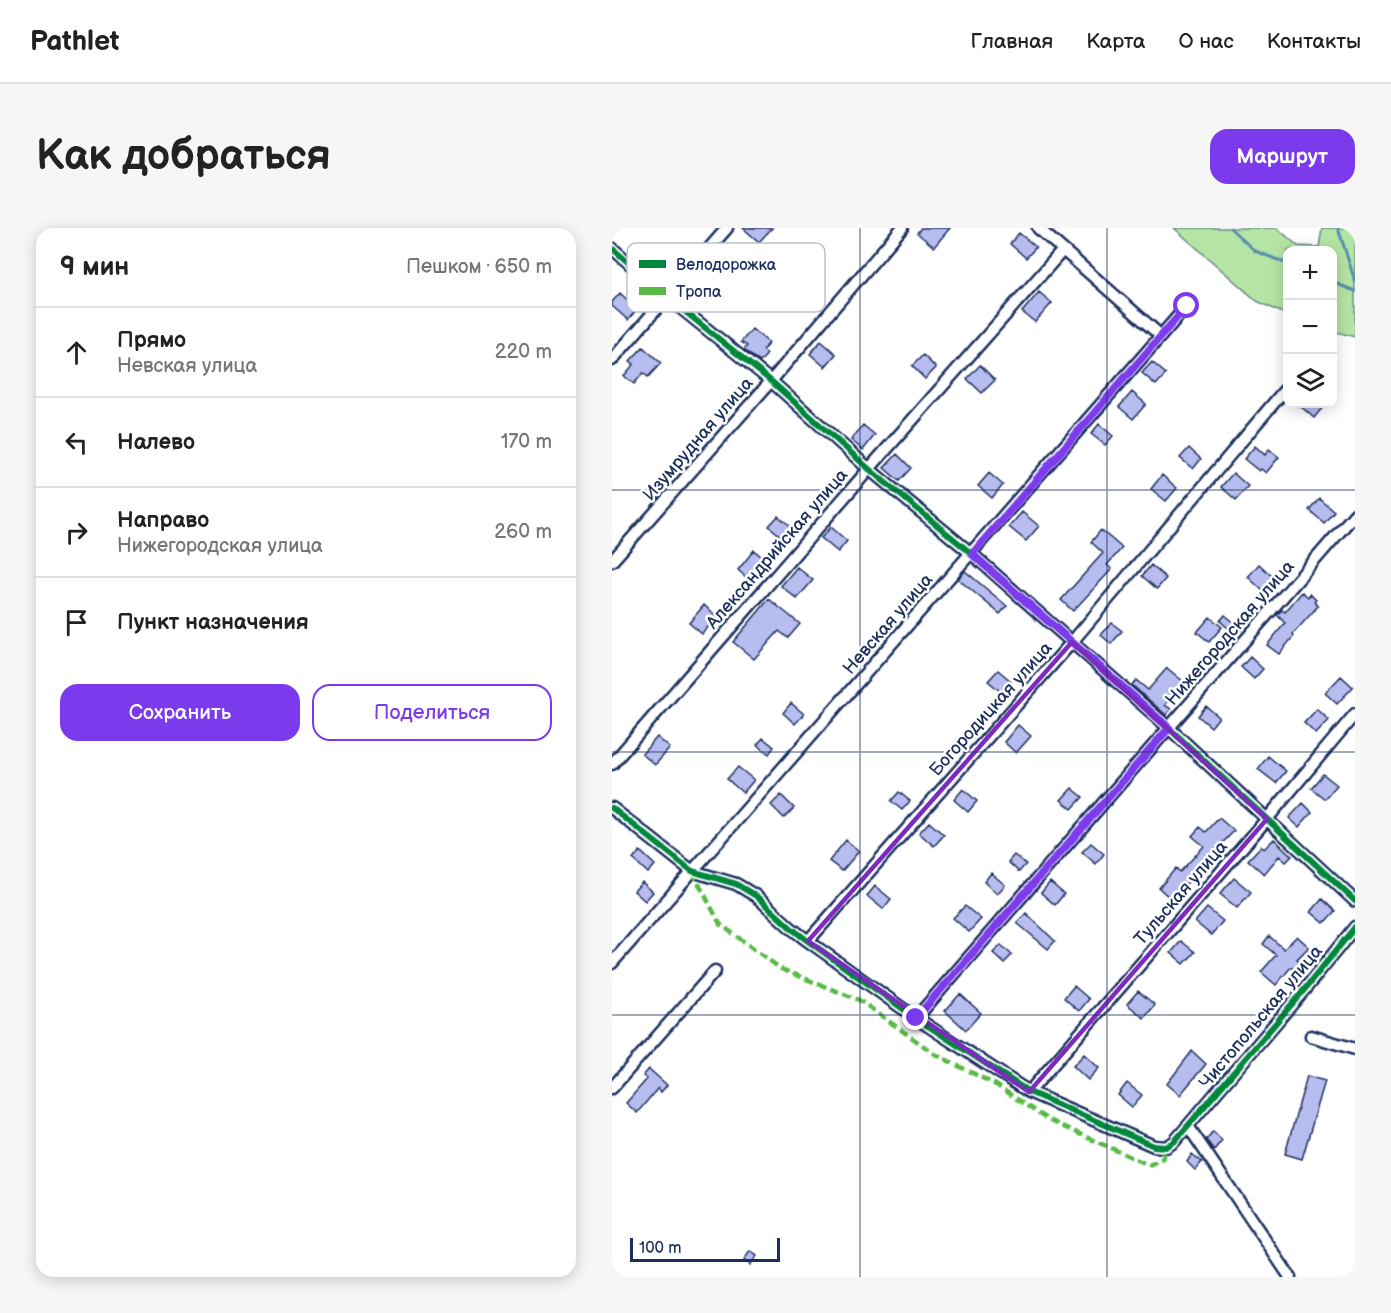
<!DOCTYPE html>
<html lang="ru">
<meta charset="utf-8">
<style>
:root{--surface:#fff;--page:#f6f6f6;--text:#222;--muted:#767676;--line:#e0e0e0;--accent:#7c3aed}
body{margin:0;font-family:"Balsamiq Sans",sans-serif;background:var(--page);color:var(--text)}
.controls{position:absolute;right:18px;top:18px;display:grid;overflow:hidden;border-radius:12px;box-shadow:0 3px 15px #0003}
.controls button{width:54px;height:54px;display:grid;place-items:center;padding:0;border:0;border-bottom:2px solid var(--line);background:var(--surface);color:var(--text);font:30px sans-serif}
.scale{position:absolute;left:18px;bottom:15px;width:150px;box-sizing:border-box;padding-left:6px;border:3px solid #1b2f5e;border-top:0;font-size:16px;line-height:21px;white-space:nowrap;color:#1b2f5e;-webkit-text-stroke:4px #fff;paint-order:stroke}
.stop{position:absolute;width:18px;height:18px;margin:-14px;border:4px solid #7c3aed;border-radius:50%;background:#fff}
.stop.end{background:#7c3aed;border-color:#fff;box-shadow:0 2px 6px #0008}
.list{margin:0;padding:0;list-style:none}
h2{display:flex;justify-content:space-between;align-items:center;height:78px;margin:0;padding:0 24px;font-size:26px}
h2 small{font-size:20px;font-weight:400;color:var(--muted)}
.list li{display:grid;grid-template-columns:39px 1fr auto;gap:18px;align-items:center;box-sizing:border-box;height:90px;padding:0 24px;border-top:2px solid var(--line)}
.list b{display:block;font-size:22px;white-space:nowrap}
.list p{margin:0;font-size:20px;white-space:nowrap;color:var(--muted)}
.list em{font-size:20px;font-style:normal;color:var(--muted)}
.actions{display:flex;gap:12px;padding:18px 24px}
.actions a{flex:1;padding:14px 0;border:2px solid var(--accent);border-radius:18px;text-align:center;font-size:21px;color:var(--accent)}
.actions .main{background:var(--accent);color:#fff}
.icon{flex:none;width:33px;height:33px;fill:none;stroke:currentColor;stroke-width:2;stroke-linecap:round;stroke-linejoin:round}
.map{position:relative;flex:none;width:743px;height:1049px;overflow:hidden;border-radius:18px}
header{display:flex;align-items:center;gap:36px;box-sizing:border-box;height:84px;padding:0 30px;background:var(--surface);border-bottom:2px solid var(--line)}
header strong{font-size:28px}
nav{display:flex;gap:33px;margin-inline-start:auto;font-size:21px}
.intro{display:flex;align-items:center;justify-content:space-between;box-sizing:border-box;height:144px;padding:0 36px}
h1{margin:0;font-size:42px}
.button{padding:15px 27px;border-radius:18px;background:var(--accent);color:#fff;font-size:21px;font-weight:700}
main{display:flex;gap:36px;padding:0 36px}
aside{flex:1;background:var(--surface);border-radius:18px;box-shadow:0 3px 15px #0003}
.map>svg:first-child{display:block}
.green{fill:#b5e5a5;stroke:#688a82;stroke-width:1.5}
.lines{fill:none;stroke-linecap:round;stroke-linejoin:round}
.stream{stroke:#5990ad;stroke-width:3}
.building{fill:#b8bdef;stroke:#1b2f5e;stroke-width:1.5}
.street-casing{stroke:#1b2f5e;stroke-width:15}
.street{stroke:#fff;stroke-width:10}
.quiet{stroke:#58b947;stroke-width:4.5;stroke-dasharray:9 4.5;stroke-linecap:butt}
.cycleway-casing{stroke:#fff;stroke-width:10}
.cycleway{stroke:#00873e;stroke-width:6}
.route{stroke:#7c3aed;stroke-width:8}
.marked{fill:none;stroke:#7b2cbf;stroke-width:4.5;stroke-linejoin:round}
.grid{fill:none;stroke:#1b2f5e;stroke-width:1.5;stroke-opacity:0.55}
.labels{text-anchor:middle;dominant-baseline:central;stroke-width:5;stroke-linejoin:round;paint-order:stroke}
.street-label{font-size:18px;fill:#1b2f5e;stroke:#fff}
.key{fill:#fff;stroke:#bbc1cf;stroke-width:1.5}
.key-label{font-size:16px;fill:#1b2f5e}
</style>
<header>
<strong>Pathlet</strong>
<nav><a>Главная</a><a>Карта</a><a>О нас</a><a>Контакты</a></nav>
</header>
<div class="intro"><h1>Как добраться</h1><a class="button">Маршрут</a></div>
<main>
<aside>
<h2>9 мин<small>Пешком · 650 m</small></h2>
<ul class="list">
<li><svg class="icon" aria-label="ahead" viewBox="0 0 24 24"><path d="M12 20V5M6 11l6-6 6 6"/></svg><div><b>Прямо</b><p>Невская улица</p></div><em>220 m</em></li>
<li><svg class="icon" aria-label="left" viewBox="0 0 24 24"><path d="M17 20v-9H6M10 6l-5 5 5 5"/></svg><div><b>Налево</b></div><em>170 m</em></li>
<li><svg class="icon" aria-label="right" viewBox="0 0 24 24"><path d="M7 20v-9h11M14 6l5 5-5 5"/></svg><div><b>Направо</b><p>Нижегородская улица</p></div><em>260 m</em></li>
<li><svg class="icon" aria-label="arrive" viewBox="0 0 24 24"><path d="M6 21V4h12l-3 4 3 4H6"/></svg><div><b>Пункт назначения</b></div></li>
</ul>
<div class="actions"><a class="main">Сохранить</a><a>Поделиться</a></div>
</aside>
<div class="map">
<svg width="743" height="1049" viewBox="0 0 743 1049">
<rect width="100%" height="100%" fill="#fff"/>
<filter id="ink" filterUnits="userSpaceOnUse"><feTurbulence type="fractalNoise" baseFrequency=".0167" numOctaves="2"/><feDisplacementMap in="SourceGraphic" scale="12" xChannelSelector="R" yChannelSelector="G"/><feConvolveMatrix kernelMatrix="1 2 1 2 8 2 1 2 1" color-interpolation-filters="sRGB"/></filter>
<g filter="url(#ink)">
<!-- green -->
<path class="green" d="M 562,0 L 665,0 L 686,18 L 707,19 L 710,0 L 743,0 L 743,109 L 721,103 L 720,22 L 676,22 L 675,87 L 645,73 Z"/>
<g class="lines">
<!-- stream -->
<path class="stream" d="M 618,0 L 643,23 L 676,36
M 726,0 L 743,53
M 720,54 L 743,63"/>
</g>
<!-- building -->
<path class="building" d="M 131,0 L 160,0 L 147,14 Z
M 309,0 L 338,0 L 322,19 L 305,5 Z
M 407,5 L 424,19 L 414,30 L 398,16 Z
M 427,64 L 440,75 L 423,94 L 410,84 Z
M 8,65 L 25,81 L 16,92 L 0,78 L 0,74 Z
M 140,101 L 157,115 L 151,122 L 155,126 L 148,134 L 132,122 L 135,118 L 129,114 Z
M 209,113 L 224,126 L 213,139 L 198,126 Z
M 31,119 L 49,135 L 36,149 L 31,145 L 22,156 L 12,148 L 22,136 L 18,133 Z
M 311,127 L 324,140 L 313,151 L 300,138 Z
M 540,134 L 554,146 L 544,157 L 530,145 Z
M 368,137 L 383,152 L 370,165 L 355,151 Z
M 520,164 L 534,176 L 521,191 L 507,179 Z
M 686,176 L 707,176 L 711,179 L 702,190 Z
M 487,196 L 501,208 L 493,217 L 479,206 Z
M 251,197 L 263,207 L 251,222 L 239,212 Z
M 643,218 L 653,227 L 657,221 L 667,229 L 654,245 L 649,241 L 647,243 L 632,231 Z
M 577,220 L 589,231 L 581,241 L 568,230 Z
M 285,226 L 299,240 L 287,253 L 272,240 Z
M 377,245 L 391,257 L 380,270 L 366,258 Z
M 621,245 L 636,258 L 624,272 L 609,259 Z
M 550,247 L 565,260 L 554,273 L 539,261 Z
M 707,270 L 722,283 L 712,295 L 697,282 Z
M 410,284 L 427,298 L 414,313 L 397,299 Z
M 166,288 L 181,300 L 172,311 L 157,298 Z
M 219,299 L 235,313 L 226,324 L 209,310 Z
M 489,302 L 510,320 L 495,337 L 500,341 L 461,383 L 449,372 L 491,325 L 479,314 Z
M 142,322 L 153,332 L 136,351 L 126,342 Z
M 647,336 L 662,350 L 651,363 L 636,349 Z
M 539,337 L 554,350 L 545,361 L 530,348 Z
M 185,339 L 201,352 L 185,371 L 169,358 Z
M 353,343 L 395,378 L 388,386 L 346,351 Z
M 690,364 L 696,369 L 698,366 L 704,372 L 702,374 L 706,378 L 681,406 L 682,408 L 667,426 L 655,417 L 673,395 L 665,387 L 670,382 L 673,384 Z
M 157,371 L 188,396 L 176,410 L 167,403 L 142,431 L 121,414 Z
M 92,377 L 105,389 L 90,406 L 77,395 Z
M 613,387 L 630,401 L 624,407 L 608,393 Z
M 598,389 L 610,399 L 597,414 L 585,404 Z
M 500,395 L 510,403 L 499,416 L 489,407 Z
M 638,429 L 651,441 L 642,451 L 629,439 Z
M 555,440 L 572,454 L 553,477 L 559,481 L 554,487 L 520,457 L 524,452 L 536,462 Z
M 386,442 L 399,453 L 389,464 L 376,453 Z
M 729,448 L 741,459 L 725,476 L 713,465 Z
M 179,475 L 192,486 L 183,496 L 171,485 Z
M 594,478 L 607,489 L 599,499 L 586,488 Z
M 705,481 L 717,492 L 704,506 L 692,495 Z
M 406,497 L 419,508 L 404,525 L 392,514 Z
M 45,509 L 58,520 L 43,537 L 30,526 Z
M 151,510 L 162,519 L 157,526 L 145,517 Z
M 656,528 L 674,543 L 664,555 L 646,541 Z
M 126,539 L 142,552 L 131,565 L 115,551 Z
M 711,546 L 725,557 L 713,571 L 699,560 Z
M 460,560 L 471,569 L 460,581 L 449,572 Z
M 351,561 L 365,573 L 356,584 L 342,572 Z
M 287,564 L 298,573 L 290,582 L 279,573 Z
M 169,567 L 182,580 L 172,590 L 159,577 Z
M 691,575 L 700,584 L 687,599 L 677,590 Z
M 607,590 L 622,603 L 594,632 L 596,634 L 559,671 L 547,660 L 564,640 L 568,644 L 592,618 L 580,608 L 588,599 L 594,604 Z
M 317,594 L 332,607 L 322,618 L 307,605 Z
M 662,611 L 680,628 L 674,634 L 667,628 L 652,646 L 636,632 L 649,618 L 652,621 Z
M 234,612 L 247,623 L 230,643 L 217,633 Z
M 479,615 L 492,626 L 484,636 L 470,624 Z
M 28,623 L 43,637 L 36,645 L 21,631 Z
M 402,627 L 414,636 L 407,644 L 396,634 Z
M 379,645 L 393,657 L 385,666 L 372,654 Z
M 622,650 L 639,664 L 625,680 L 608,666 Z
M 30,654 L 41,664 L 33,673 L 22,663 Z
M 438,654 L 452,666 L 443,677 L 429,665 Z
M 263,658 L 279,671 L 271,681 L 255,668 Z
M 710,671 L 723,683 L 712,695 L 699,684 Z
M 353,678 L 369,691 L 357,704 L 341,690 Z
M 595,680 L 611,693 L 599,707 L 583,694 Z
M 414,685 L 443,713 L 436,721 L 405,695 Z
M 657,708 L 672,721 L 685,708 L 697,719 L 685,731 L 691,736 L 685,744 L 679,739 L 664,757 L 649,744 L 664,727 L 651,716 Z
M 569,713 L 583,724 L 572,736 L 559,725 Z
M 389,717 L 400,727 L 392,735 L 381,725 Z
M 462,758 L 477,771 L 467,783 L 452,770 Z
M 526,763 L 543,777 L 532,790 L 515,776 Z
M 348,766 L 369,785 L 354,802 L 333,783 Z
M 580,823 L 594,836 L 568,867 L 555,856 Z
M 472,826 L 487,840 L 476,852 L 461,838 Z
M 37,841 L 55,857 L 49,864 L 46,860 L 25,885 L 14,875 L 35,851 L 31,848 Z
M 695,848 L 713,853 L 690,931 L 673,926 Z
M 515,855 L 530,867 L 520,879 L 506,867 Z
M 601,903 L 610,912 L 602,922 L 594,912 Z
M 580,926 L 590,934 L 583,942 L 575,934 Z
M 138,1023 L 145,1028 L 138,1037 L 132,1032 Z"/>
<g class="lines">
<!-- street casing -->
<g class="street-casing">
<path id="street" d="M 426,0 L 549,108
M 0,20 L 55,69 L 159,153 L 257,241 L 360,326 L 557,500 L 743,673
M 0,132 L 115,0
M 0,333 L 159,153 L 290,0
M 0,536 L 257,241 L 451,22
M 0,580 L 80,643 L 124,656 L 144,668 L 179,700 L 196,713 L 304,790 L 417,864 L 542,918 L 554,919 L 562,914 L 692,762 L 743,699
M 196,713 L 460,414 L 676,158
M 0,735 L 575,78
M 304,790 L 743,286
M 699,808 L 743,821
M 0,860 L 103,743
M 417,864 L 655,591 L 743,486
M 576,898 L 678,1049"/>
</g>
<!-- street -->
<use href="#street" class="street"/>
<!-- quiet -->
<path class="quiet" d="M 80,643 L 108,696 L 169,741 L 247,772 L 323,826 L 384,857 L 436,892 L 537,937 L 551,930 L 554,919"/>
<!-- cycleway casing -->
<g class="cycleway-casing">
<path id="cycleway" d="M 0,20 L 55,69 L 159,153 L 257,241 L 360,326 L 557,500 L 743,673
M 0,580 L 80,643 L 124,656 L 144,668 L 179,700 L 196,713 L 304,790 L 417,864 L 542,918 L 554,919 L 562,914 L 692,762 L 743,699"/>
</g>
<!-- cycleway -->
<use href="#cycleway" class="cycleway"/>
</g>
</g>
<g class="lines" filter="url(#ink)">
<!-- route -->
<path class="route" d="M 304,790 L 557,500 L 360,326 L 575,78"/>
</g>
<!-- marked area -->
<path class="marked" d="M 460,414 L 655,591 L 417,864 L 196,713 Z"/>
<!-- grid -->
<path class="grid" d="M 248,0 L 248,1049M 495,0 L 495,1049M 0,262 L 743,262M 0,524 L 743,524M 0,787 L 743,787"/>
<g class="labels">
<!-- street labels -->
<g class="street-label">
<text transform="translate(86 211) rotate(-49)">Изумрудная улица</text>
<text transform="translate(165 321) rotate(-49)">Александрийская улица</text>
<text transform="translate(276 396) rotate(-49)">Невская улица</text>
<text transform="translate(618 405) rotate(-49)">Нижегородская улица</text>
<text transform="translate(379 481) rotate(-48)">Богородицкая улица</text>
<text transform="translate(569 665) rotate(-49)">Тульская улица</text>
<text transform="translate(649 789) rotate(-50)">Чистопольская улица</text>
</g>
</g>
<!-- legend -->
<rect x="15" y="15" width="198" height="69" rx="9" class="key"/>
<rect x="27" y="32" width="27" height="8" fill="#00873e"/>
<rect x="27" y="59" width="27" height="8" fill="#58b947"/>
<g class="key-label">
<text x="64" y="42">Велодорожка</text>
<text x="64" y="69">Тропа</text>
</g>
</svg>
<div class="controls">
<button>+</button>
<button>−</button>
<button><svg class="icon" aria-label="layers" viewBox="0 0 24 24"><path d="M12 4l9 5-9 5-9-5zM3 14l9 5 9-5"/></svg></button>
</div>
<div class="scale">100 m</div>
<div class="stop" style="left:575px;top:78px"></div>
<div class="stop end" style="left:304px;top:790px"></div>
</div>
</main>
